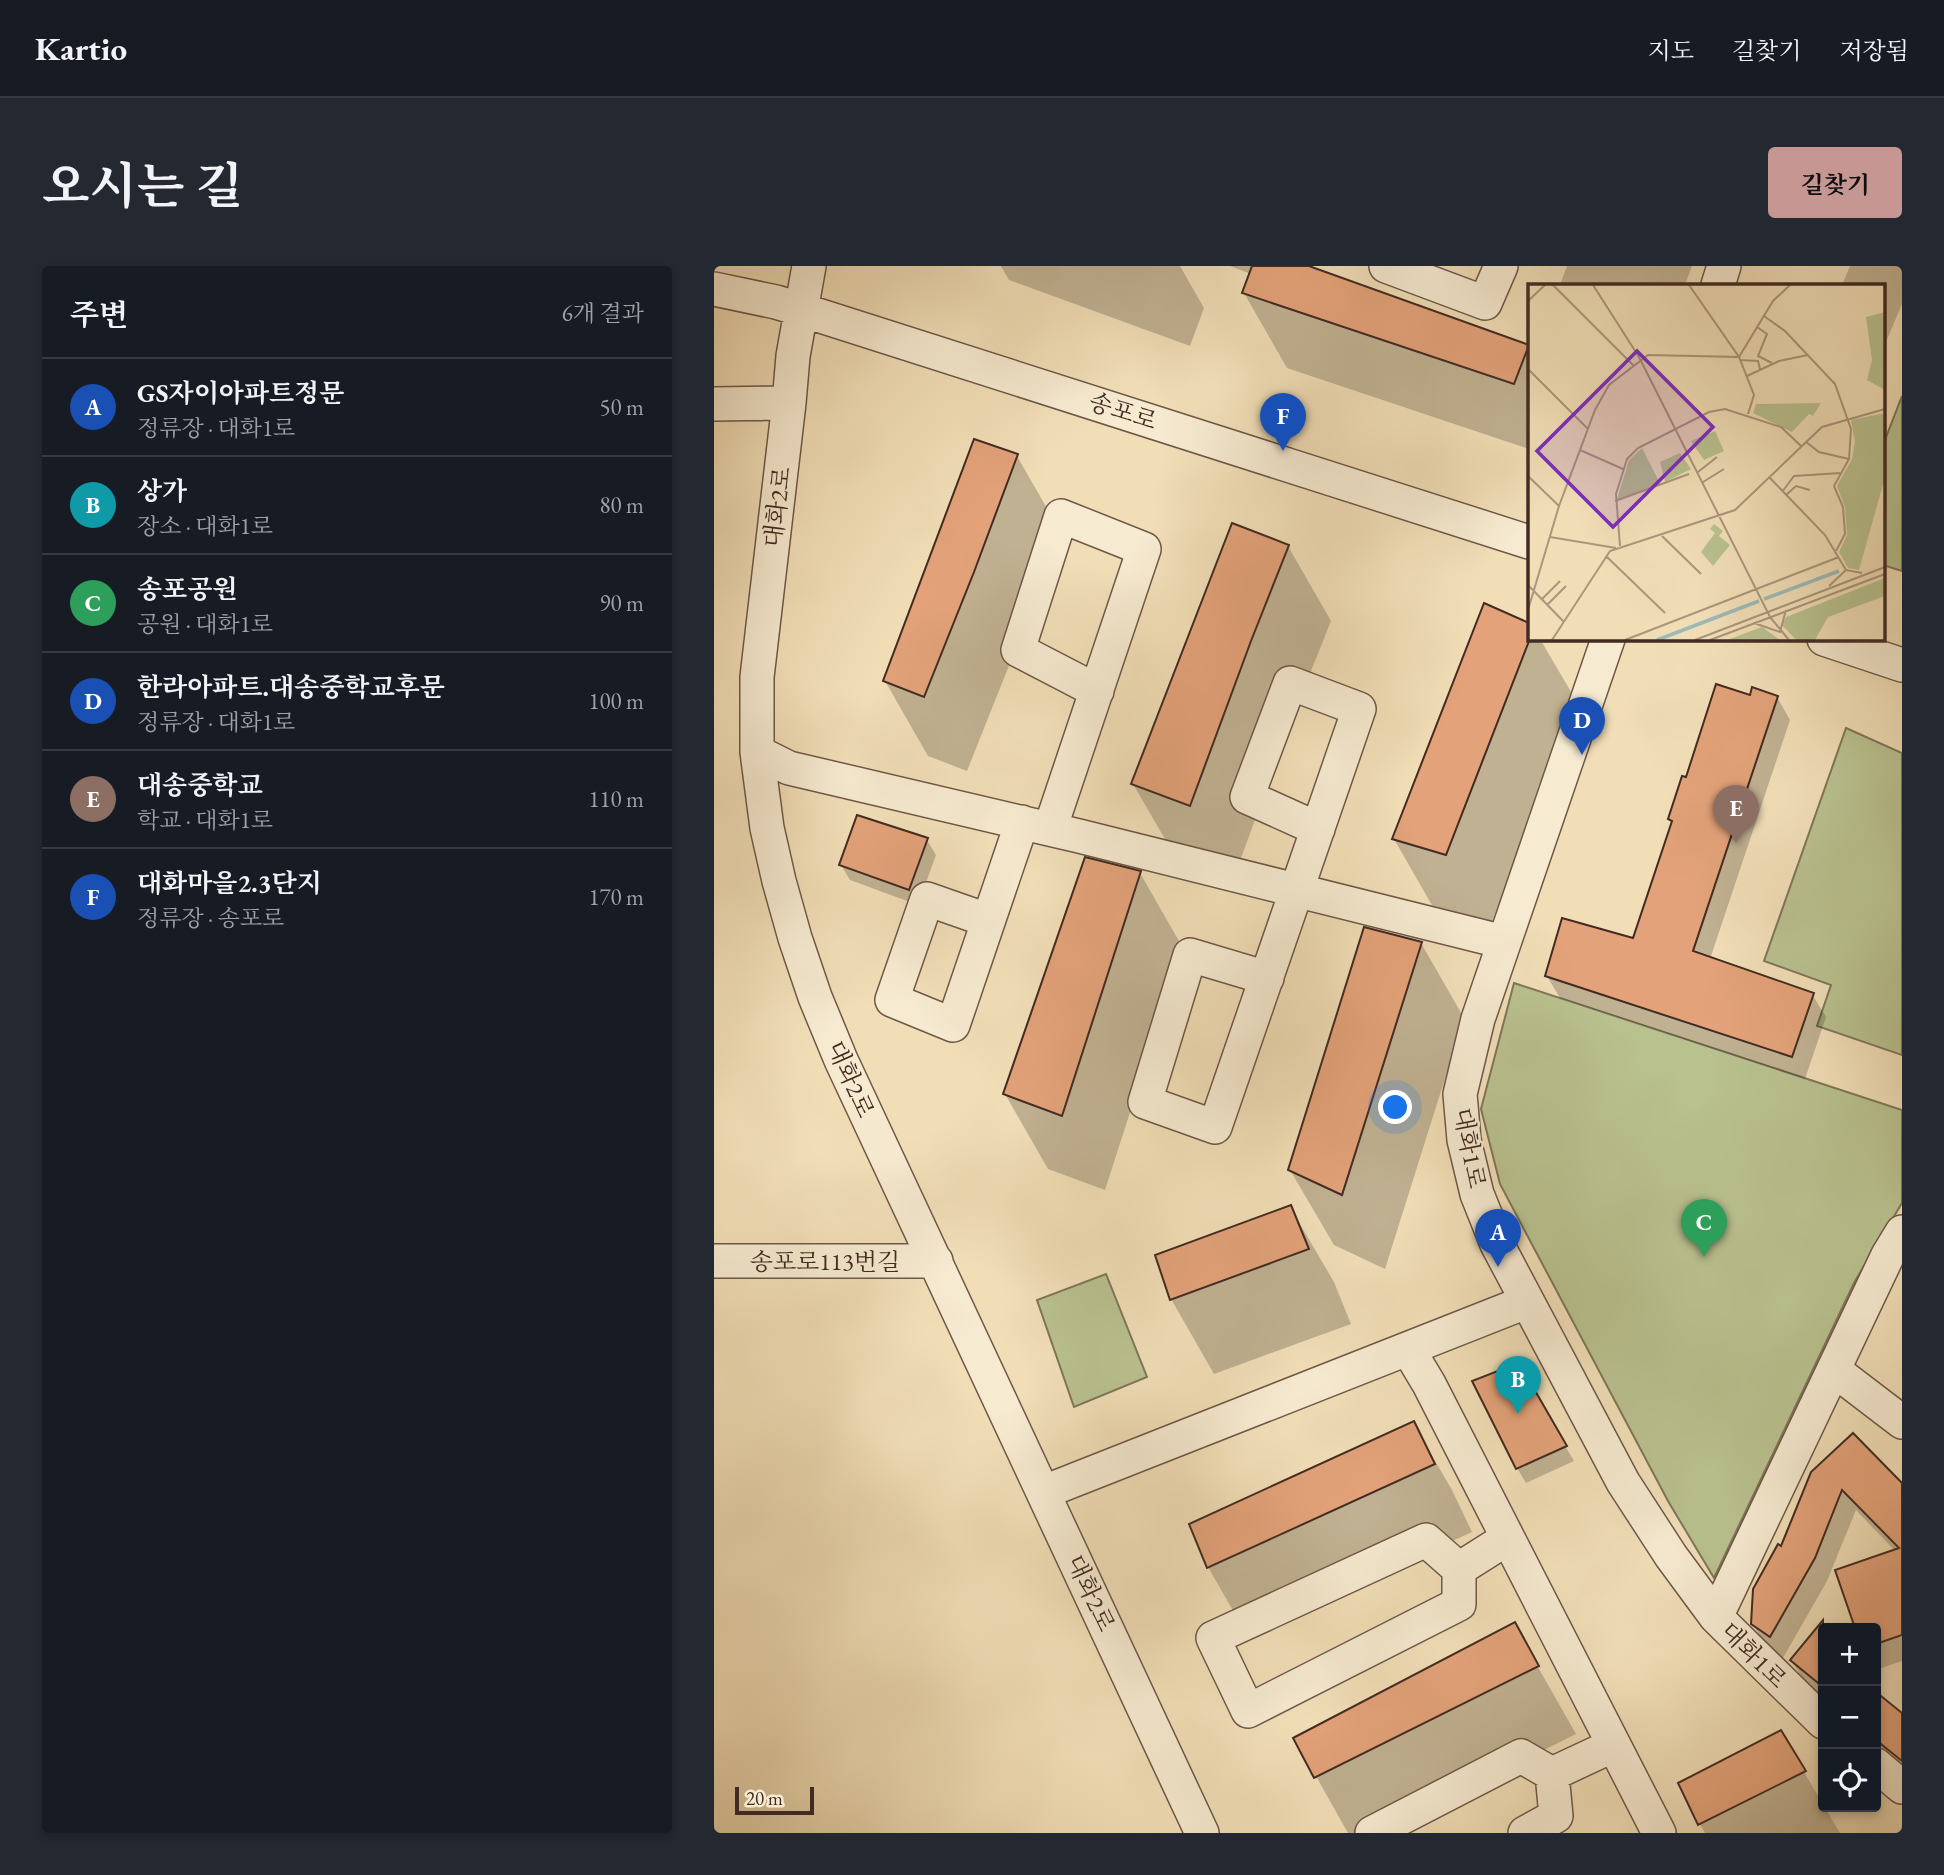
<!DOCTYPE html>
<html lang="ko">
<meta charset="utf-8">
<style>
:root{--surface:#171b24;--page:#242831;--text:#f1f3f6;--muted:#9ea1a6;--line:#363941;--accent:#c59692}
body{margin:0;font-family:"EB Garamond","Noto Serif KR",serif;background:var(--page);color:var(--text)}
.controls{position:absolute;right:21px;bottom:21px;display:grid;overflow:hidden;border-radius:7px;box-shadow:0 4px 10px #0003}
.controls button{width:63px;height:63px;display:grid;place-items:center;padding:0;border:0;border-bottom:2px solid var(--line);background:var(--surface);color:var(--text);font:35px sans-serif}
.scale{position:absolute;left:21px;bottom:18px;width:79px;box-sizing:border-box;padding-left:7px;border:4px solid #422b23;border-top:0;font-size:19px;line-height:24px;white-space:nowrap;color:#422b23;-webkit-text-stroke:5px #f6ead0;paint-order:stroke}
.you{position:absolute;left:682px;top:842px;width:24px;height:24px;margin:-18px;border:5px solid #fff;border-radius:50%;background:#1a73e8;box-shadow:0 0 0 10px #1a73e833}
.badge{display:grid;place-items:center;width:46px;height:46px;border-radius:50%;background:var(--accent);color:#fff;font-size:23px;font-weight:700}
.pin{position:absolute;translate:-50% -58px;filter:drop-shadow(0 2px 4px #0008)}
.pin::after{content:'';position:absolute;top:37px;width:24px;height:21px;background:inherit;clip-path:polygon(0 0,100% 0,50% 100%)}
.list{margin:0;padding:0;list-style:none}
h2{display:flex;justify-content:space-between;align-items:center;height:91px;margin:0;padding:0 28px;font-size:30px}
h2 small{font-size:23px;font-weight:400;color:var(--muted)}
.list li{display:grid;grid-template-columns:46px 1fr auto;gap:21px;align-items:center;box-sizing:border-box;height:98px;padding:0 28px;border-top:2px solid var(--line)}
.list b{display:block;font-size:26px;white-space:nowrap}
.list p{margin:0;font-size:23px;white-space:nowrap;color:var(--muted)}
.list em{font-size:23px;font-style:normal;color:var(--muted)}
.icon{flex:none;width:38px;height:38px;fill:none;stroke:currentColor;stroke-width:2;stroke-linecap:round;stroke-linejoin:round}
.map{position:relative;flex:none;width:1188px;height:1567px;overflow:hidden;border-radius:7px}
header{display:flex;align-items:center;gap:42px;box-sizing:border-box;height:98px;padding:0 35px;background:var(--surface);border-bottom:2px solid var(--line)}
header strong{font-size:33px}
nav{display:flex;gap:38px;margin-inline-start:auto;font-size:24px}
.intro{display:flex;align-items:center;justify-content:space-between;box-sizing:border-box;height:168px;padding:0 42px}
h1{margin:0;font-size:49px}
.button{padding:18px 32px;border-radius:7px;background:var(--accent);color:#111;font-size:24px;font-weight:700}
main{display:flex;gap:42px;padding:0 42px}
aside{flex:1;background:var(--surface);border-radius:7px;box-shadow:0 4px 10px #0003}
.map>svg:first-child{display:block}
.green{fill:#b9c18f;stroke:#7e7659;stroke-width:2}
.shadow{fill:#0003}
.building{fill:#e3a279;stroke:#422b23;stroke-width:2}
.lines{fill:none;stroke-linecap:round;stroke-linejoin:round}
.minor-casing{stroke:#6e5848;stroke-width:36}
.minor{stroke:#f6ead0;stroke-width:33}
.labels{text-anchor:middle;dominant-baseline:central;stroke-width:5;stroke-linejoin:round;paint-order:stroke}
.street-label{font-size:24px;fill:#422b23;stroke:#f6ead0}
.inset-river{fill:none;stroke:#9cbbb6;stroke-width:3.5}
.inset-road{fill:none;stroke:#ab967c;stroke-width:2}
.view{fill:#7b2cbf;fill-opacity:0.15;stroke:#7b2cbf;stroke-width:3.5}
.inset-edge{fill:none;stroke:#422b23;stroke-width:3.5}
</style>
<header>
<strong>Kartio</strong>
<nav><a>지도</a><a>길찾기</a><a>저장됨</a></nav>
</header>
<div class="intro"><h1>오시는 길</h1><a class="button">길찾기</a></div>
<main>
<aside>
<h2>주변<small>6개 결과</small></h2>
<ul class="list">
<li><span class="badge" style="background:#1a4fb4">A</span><div><b>GS자이아파트정문</b><p>정류장 · 대화1로</p></div><em>50 m</em></li>
<li><span class="badge" style="background:#0f9aa8">B</span><div><b>상가</b><p>장소 · 대화1로</p></div><em>80 m</em></li>
<li><span class="badge" style="background:#2e9e5b">C</span><div><b>송포공원</b><p>공원 · 대화1로</p></div><em>90 m</em></li>
<li><span class="badge" style="background:#1a4fb4">D</span><div><b>한라아파트.대송중학교후문</b><p>정류장 · 대화1로</p></div><em>100 m</em></li>
<li><span class="badge" style="background:#8d6e63">E</span><div><b>대송중학교</b><p>학교 · 대화1로</p></div><em>110 m</em></li>
<li><span class="badge" style="background:#1a4fb4">F</span><div><b>대화마을2.3단지</b><p>정류장 · 송포로</p></div><em>170 m</em></li>
</ul>
</aside>
<div class="map">
<svg width="1188" height="1567" viewBox="0 0 1188 1567">
<rect width="100%" height="100%" fill="#f1deb7"/>
<filter id="stains"><feTurbulence type="fractalNoise" baseFrequency=".00286" numOctaves="4"/><feColorMatrix values="0 0 0 0 .2 0 0 0 0 .09 0 0 0 0 .02 0 0 0 .5 -.17"/></filter>
<radialGradient id="worn" r=".72"><stop offset=".6" stop-color="#630" stop-opacity="0"/><stop offset="1" stop-color="#630" stop-opacity=".3"/></radialGradient>
<!-- green -->
<path class="green" d="M 1188,130 L 1188,305 L 1169,299 L 1169,179 Z
M 1132,462 L 1188,487 L 1188,789 L 1103,760 L 1117,719 L 1050,695 Z
M 800,717 L 1188,844 L 1188,937 L 1141,1015 L 1000,1312 L 954,1235 L 786,918 L 767,843 Z
M 392,1008 L 433,1111 L 360,1141 L 323,1034 Z"/>
<!-- shadow -->
<path class="shadow" d="M 287,0 L 466,0 L 490,42 L 476,80 L 295,14 Z
M 516,0 L 590,0 L 814,81 L 815,83 L 815,183 L 573,102 L 530,27 L 537,8 Z
M 853,0 L 978,0 L 971,19 L 846,19 Z
M 1136,0 L 1188,0 L 1188,38 L 1169,83 L 1169,19 L 1128,19 Z
M 303,190 L 346,265 L 302,382 L 253,505 L 214,490 L 171,415 Z
M 574,280 L 617,355 L 579,450 L 519,614 L 462,592 L 419,518 Z
M 771,340 L 815,359 L 815,373 L 826,373 L 863,436 L 775,663 L 723,648 L 680,573 Z
M 1037,431 L 1063,431 L 1076,454 L 996,693 L 1098,728 L 1112,751 L 1091,813 L 846,732 L 833,710 L 920,674 L 959,558 L 956,553 L 973,513 Z
M 213,574 L 222,589 L 204,639 L 136,614 L 127,599 Z
M 426,607 L 469,682 L 391,924 L 334,903 L 291,828 Z
M 707,677 L 750,752 L 671,1003 L 620,979 L 576,904 Z
M 576,941 L 620,1016 L 637,1058 L 500,1108 L 457,1033 Z
M 814,1117 L 860,1195 L 812,1217 L 803,1202 Z
M 699,1157 L 738,1224 L 758,1266 L 533,1369 L 494,1301 Z
M 1099,1207 L 1188,1220 L 1188,1395 L 1162,1404 L 1162,1362 L 1143,1362 L 1123,1305 L 1181,1285 L 1142,1244 L 1113,1315 L 1069,1392 L 1052,1381 L 1039,1358 Z
M 800,1359 L 862,1468 L 664,1567 L 634,1567 L 581,1473 Z
M 1102,1366 L 1109,1372 L 1109,1431 L 1091,1417 L 1078,1395 Z
M 1162,1424 L 1165,1430 L 1188,1449 L 1188,1505 L 1162,1484 Z
M 1067,1467 L 1126,1567 L 991,1567 L 986,1558 Z"/>
<!-- building -->
<path class="building" d="M 538,0 L 595,0 L 815,79 L 800,118 L 528,27 Z
M 260,173 L 304,188 L 260,306 L 210,431 L 169,415 Z
M 518,257 L 575,279 L 537,375 L 476,540 L 417,518 Z
M 770,337 L 815,357 L 815,375 L 732,589 L 678,573 Z
M 1002,418 L 1036,429 L 1038,421 L 1064,430 L 979,685 L 1100,727 L 1078,791 L 831,710 L 848,652 L 919,672 L 958,555 L 954,553 L 968,510 L 972,511 Z
M 143,549 L 214,572 L 195,624 L 125,599 Z
M 371,591 L 427,605 L 348,850 L 289,828 Z
M 650,661 L 708,676 L 628,929 L 574,904 Z
M 577,939 L 595,983 L 456,1034 L 441,989 Z
M 794,1101 L 816,1116 L 853,1180 L 802,1203 L 758,1115 Z
M 700,1155 L 721,1198 L 493,1302 L 475,1258 Z
M 1139,1167 L 1188,1217 L 1188,1369 L 1162,1378 L 1162,1362 L 1141,1362 L 1121,1304 L 1185,1282 L 1128,1224 L 1101,1292 L 1056,1371 L 1037,1358 L 1039,1323 L 1064,1278 L 1067,1280 L 1097,1206 Z
M 1109,1354 L 1109,1421 L 1076,1394 Z
M 801,1356 L 825,1400 L 600,1512 L 579,1472 Z
M 1162,1426 L 1188,1447 L 1188,1495 L 1162,1474 Z
M 1067,1464 L 1092,1505 L 984,1559 L 964,1517 Z"/>
<g class="lines">
<!-- minor casing -->
<g class="minor-casing">
<path id="minor" d="M 95,0 L 79,90 L 75,137 L 43,411 L 43,486 L 53,562 L 65,615 L 81,672 L 101,731 L 127,794 L 488,1567
M 672,0 L 771,37 L 787,0
M 1004,19 L 1010,0
M 0,23 L 62,36 L 88,44 L 815,276
M 0,138 L 75,137
M 894,373 L 764,753 L 746,828 L 750,874 L 763,928 L 783,978 L 909,1216 L 957,1290 L 1002,1351 L 1109,1456
M 1110,373 L 1188,399
M 43,486 L 75,502 L 365,570 L 790,676
M 336,563 L 430,283 L 347,250 L 304,384 L 383,425
M 273,654 L 213,633 L 178,734 L 239,759 L 308,556
M 553,712 L 476,689 L 431,836 L 501,861 L 645,443 L 576,417 L 533,531 L 604,563
M 0,995 L 222,995
M 694,1083 L 715,1118 L 945,1567
M 1120,1104 L 1188,1156
M 330,1226 L 812,1036
M 712,1274 L 745,1303 L 745,1338 L 534,1445 L 499,1372 Z
M 745,1303 L 794,1272
M 1002,1351 L 1174,989 L 1188,966
M 1162,1499 L 1188,1521
M 838,1508 L 900,1479
M 658,1567 L 807,1490 L 838,1508
M 811,1567 L 842,1550 L 838,1508"/>
</g>
<!-- minor -->
<use href="#minor" class="minor"/>
</g>
<g class="labels">
<!-- street labels -->
<g class="street-label">
<text transform="translate(409 145) rotate(18)">송포로</text>
<text transform="translate(63 241) rotate(-83)">대화2로</text>
<text transform="translate(137 813) rotate(66)">대화2로</text>
<text transform="translate(756 882) rotate(79)">대화1로</text>
<text x="111" y="995">송포로113번길</text>
<text transform="translate(377 1327) rotate(65)">대화2로</text>
<text transform="translate(1040 1389) rotate(45)">대화1로</text>
</g>
</g>
<!-- overview -->
<g transform="translate(814 18)">
<rect width="357" height="357" fill="#f1deb7"/>
<path d="M 357,28 L 357,106 L 339,96 L 344,76 L 338,33 ZM 293,119 L 285,132 L 281,130 L 264,148 L 225,129 L 228,120 ZM 357,129 L 357,193 L 331,286 L 320,284 L 311,268 L 319,251 L 317,223 L 309,202 L 324,175 L 327,158 L 323,136 ZM 187,147 L 196,167 L 176,176 L 163,157 ZM 114,164 L 133,201 L 89,215 L 101,176 ZM 152,169 L 163,185 L 137,198 L 132,178 ZM 186,240 L 195,247 L 191,252 L 202,261 L 185,282 L 173,268 L 187,249 L 182,245 ZM 357,294 L 357,312 L 300,333 L 287,356 L 268,356 L 254,341 L 258,333 ZM 234,343 L 252,356 L 199,356 Z" fill="#b9c18f"/>
<path class="inset-river" d="M 236,315 L 311,287M 129,356 L 231,317"/>
<path class="inset-road" d="M 25,1 L 105,81M 65,1 L 111,73 L 242,333 L 261,356M 161,1 L 211,73 L 226,111 L 220,130M 0,17 L 17,1M 236,32 L 257,47 L 307,100 L 323,145 L 321,175 L 306,202 L 315,223 L 317,250 L 308,267M 229,43 L 239,50 L 230,72 L 244,79M 212,76 L 230,77 L 232,85M 0,85 L 60,145M 219,92 L 251,77 L 280,71M 278,158 L 291,168 L 321,175M 52,166 L 95,185M 170,188 L 189,173M 0,192 L 31,222M 242,194 L 297,251 L 318,286M 175,198 L 196,185M 254,208 L 266,192 L 313,189M 258,211 L 268,202 L 282,206M 87,217 L 161,190M 134,252 L 173,290M 22,253 L 88,264M 92,262 L 88,210 L 99,175 L 110,164 L 181,128 L 197,125 L 253,143 L 273,162M 78,272 L 137,329M 0,301 L 36,338M 301,302 L 318,286 L 334,289M 14,315 L 32,297M 19,321 L 38,302M 0,326 L 31,222 L 67,126 L 81,101 L 120,71 L 211,73 L 245,17 L 262,1M 226,339 L 252,348 L 258,326M 24,356 L 82,267 L 207,226 L 294,143 L 357,125M 97,356 L 311,273M 167,356 L 357,283M 182,356 L 357,290"/>
<path class="view" d="M 109,67 L 185,143 L 85,243 L 9,167 Z"/>
<rect width="357" height="357" class="inset-edge"/>
</g>
<rect width="100%" height="100%" filter="url(#stains)"/>
<rect width="100%" height="100%" fill="url(#worn)"/>
</svg>
<div class="controls">
<button>+</button>
<button>−</button>
<button><svg class="icon" aria-label="locate" viewBox="0 0 24 24"><circle cx="12" cy="12" r="6"/><path d="M12 2v4M12 18v4M2 12h4M18 12h4"/></svg></button>
</div>
<div class="scale">20 m</div>
<div class="you"></div>
<div class="pin badge" style="left:784px;top:1001px;background:#1a4fb4">A</div>
<div class="pin badge" style="left:804px;top:1148px;background:#0f9aa8">B</div>
<div class="pin badge" style="left:990px;top:991px;background:#2e9e5b">C</div>
<div class="pin badge" style="left:868px;top:489px;background:#1a4fb4">D</div>
<div class="pin badge" style="left:1022px;top:577px;background:#8d6e63">E</div>
<div class="pin badge" style="left:569px;top:185px;background:#1a4fb4">F</div>
</div>
</main>
